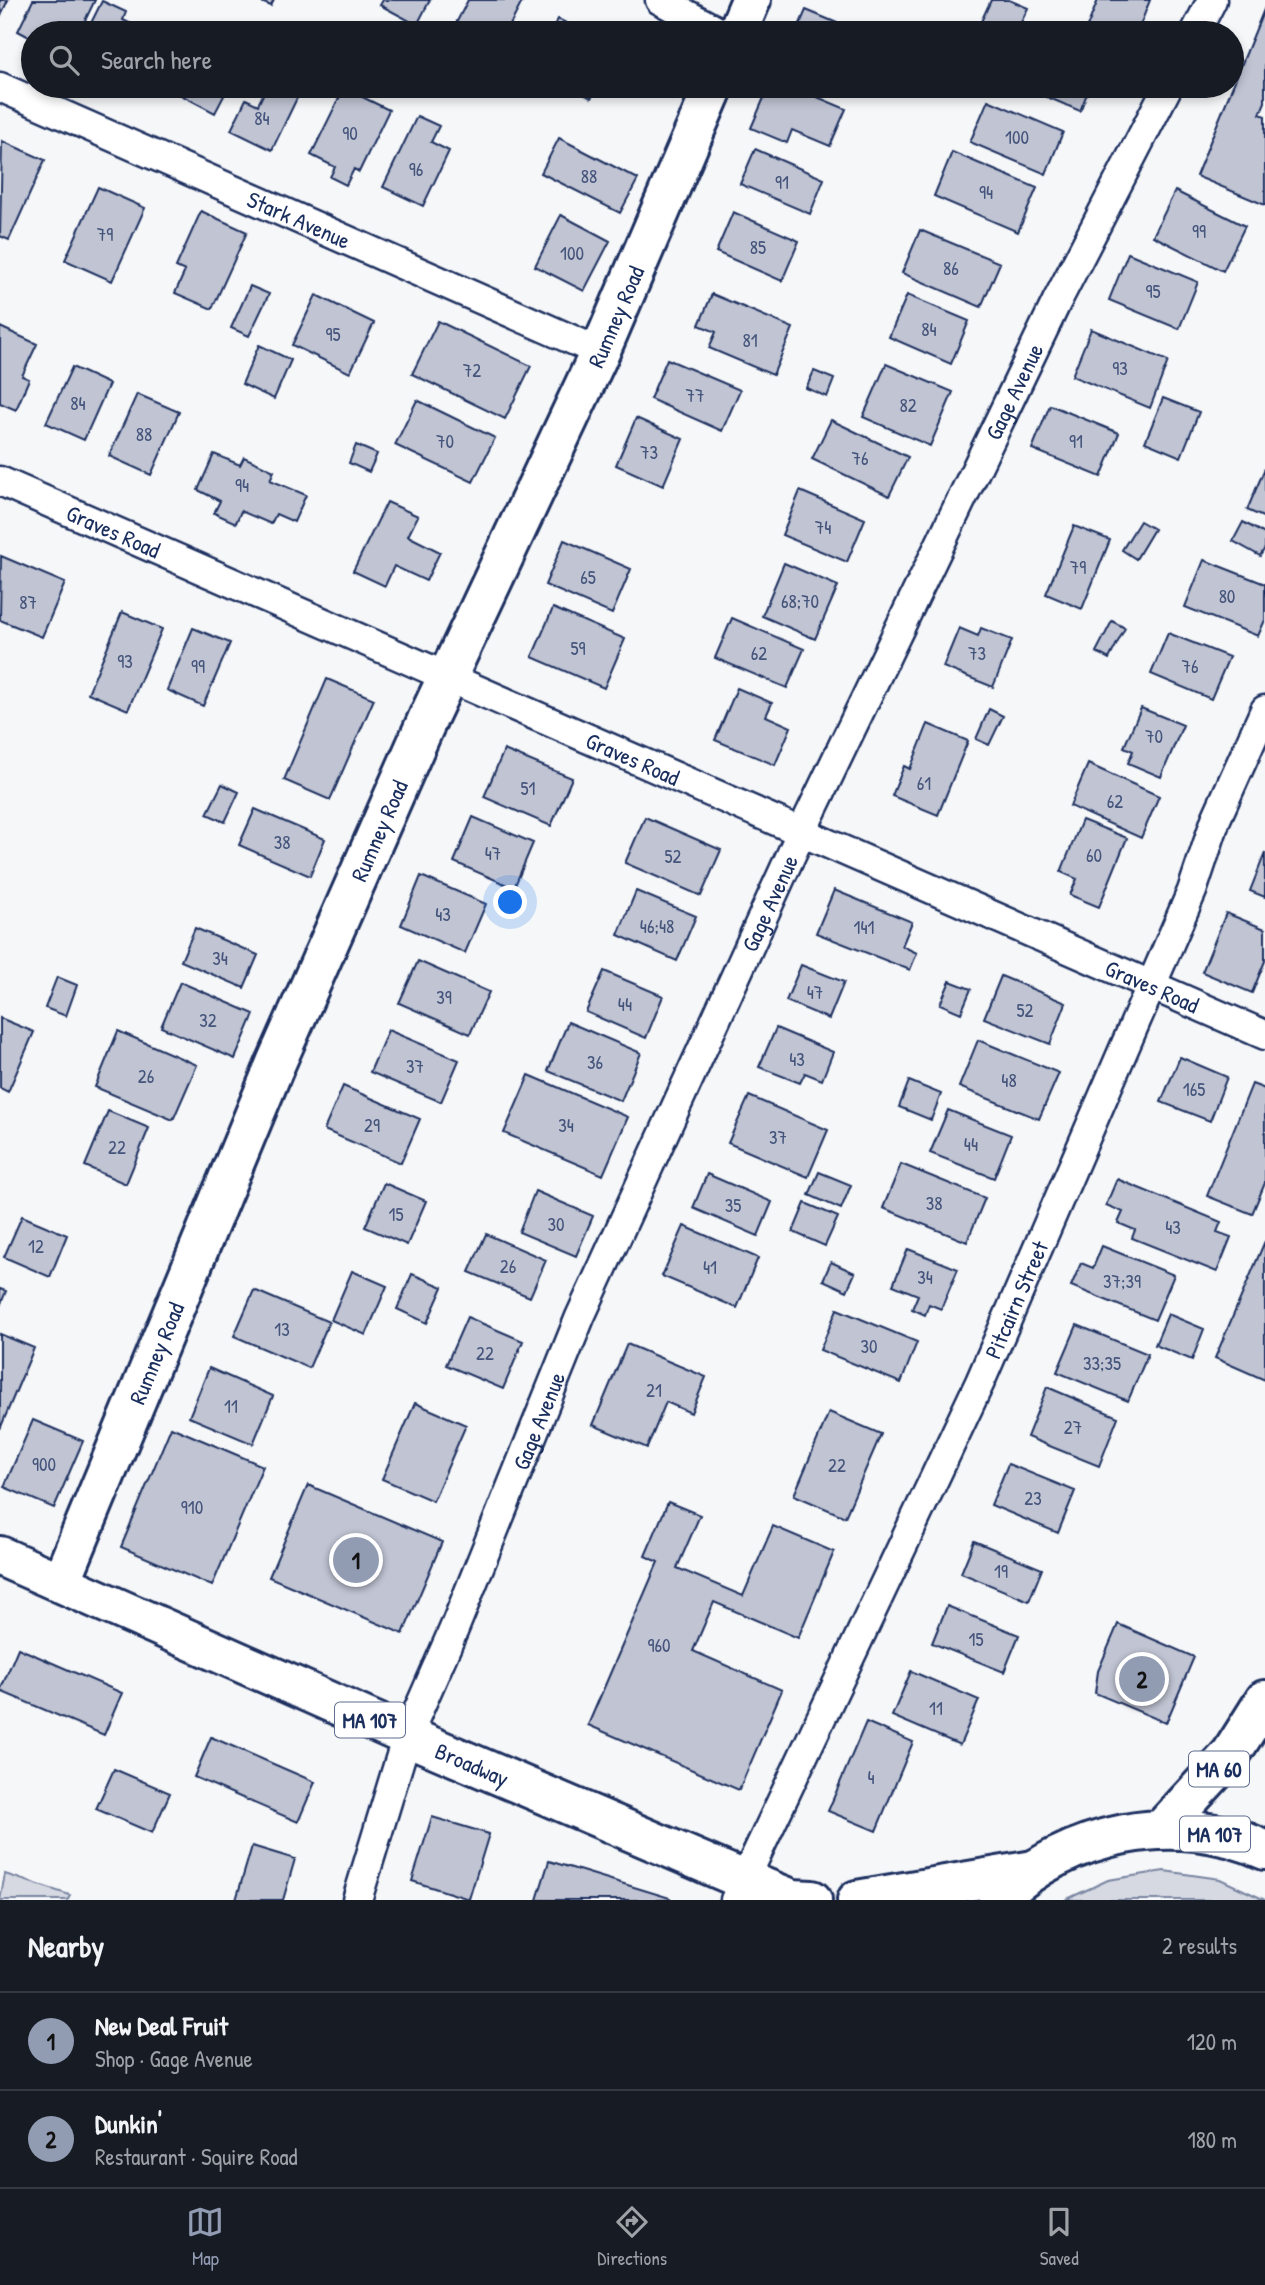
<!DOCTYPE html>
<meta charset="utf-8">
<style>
:root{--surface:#171b24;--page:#20242c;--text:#f1f3f6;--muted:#9ea1a6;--line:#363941;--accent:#919bb2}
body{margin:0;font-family:"Patrick Hand",sans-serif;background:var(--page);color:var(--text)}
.you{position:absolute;left:511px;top:903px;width:24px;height:24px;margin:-18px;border:5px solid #fff;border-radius:50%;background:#1a73e8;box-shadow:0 0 0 10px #1a73e833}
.badge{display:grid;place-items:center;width:46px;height:46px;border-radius:50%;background:var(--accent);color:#111;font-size:23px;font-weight:700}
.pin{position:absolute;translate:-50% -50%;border:4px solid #fff;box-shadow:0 2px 7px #0006}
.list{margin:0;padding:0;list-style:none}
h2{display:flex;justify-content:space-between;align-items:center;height:91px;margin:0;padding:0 28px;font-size:30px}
h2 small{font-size:23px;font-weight:400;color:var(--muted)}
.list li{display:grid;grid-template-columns:46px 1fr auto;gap:21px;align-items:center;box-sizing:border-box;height:98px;padding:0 28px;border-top:2px solid var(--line)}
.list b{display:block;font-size:26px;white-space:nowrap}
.list p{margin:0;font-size:23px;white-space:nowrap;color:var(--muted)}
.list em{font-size:23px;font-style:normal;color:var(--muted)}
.icon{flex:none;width:38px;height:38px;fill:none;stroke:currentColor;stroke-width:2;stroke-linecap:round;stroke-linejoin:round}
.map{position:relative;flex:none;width:1265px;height:1900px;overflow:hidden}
.search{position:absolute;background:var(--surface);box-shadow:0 4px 10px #0003;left:21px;right:21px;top:21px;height:77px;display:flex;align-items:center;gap:18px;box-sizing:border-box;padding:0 24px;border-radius:38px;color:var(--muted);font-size:26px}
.sheet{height:287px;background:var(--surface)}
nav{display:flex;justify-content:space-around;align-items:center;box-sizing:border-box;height:98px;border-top:2px solid var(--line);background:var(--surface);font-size:19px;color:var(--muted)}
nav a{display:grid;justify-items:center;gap:4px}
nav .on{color:var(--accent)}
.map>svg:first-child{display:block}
.green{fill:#d6d9e2;stroke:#7884a0;stroke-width:2}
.building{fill:#c0c4d3;stroke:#1b2f5e;stroke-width:2}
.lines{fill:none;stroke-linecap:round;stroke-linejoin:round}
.street-casing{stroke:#1b2f5e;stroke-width:33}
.secondary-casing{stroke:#1b2f5e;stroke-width:44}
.primary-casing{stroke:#1b2f5e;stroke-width:44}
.highway-casing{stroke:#1b2f5e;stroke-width:44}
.street{stroke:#fff;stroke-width:28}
.secondary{stroke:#fff;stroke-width:38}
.primary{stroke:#fff;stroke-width:38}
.highway{stroke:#fff;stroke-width:38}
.labels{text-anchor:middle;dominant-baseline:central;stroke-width:5;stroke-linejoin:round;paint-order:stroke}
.number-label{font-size:19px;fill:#44547b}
.shield{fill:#fff;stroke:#5f6d8e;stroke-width:2}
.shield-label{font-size:21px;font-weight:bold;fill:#1b2f5e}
.street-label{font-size:23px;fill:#1b2f5e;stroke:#fff}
</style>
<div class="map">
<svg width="1265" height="1900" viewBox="0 0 1265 1900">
<rect width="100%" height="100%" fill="#f6f7f9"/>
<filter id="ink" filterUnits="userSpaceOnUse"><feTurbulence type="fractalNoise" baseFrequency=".0143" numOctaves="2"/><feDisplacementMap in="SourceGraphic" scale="14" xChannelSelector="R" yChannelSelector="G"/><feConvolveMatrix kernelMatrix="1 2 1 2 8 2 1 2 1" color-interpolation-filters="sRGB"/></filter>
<g filter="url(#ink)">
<!-- green -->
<path class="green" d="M 1164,1871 L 1220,1879 L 1265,1900 L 1065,1900 L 1108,1880 Z
M 5,1874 L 70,1895 L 68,1900 L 0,1900 Z"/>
<!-- building -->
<path class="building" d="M 0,0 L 8,0 L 0,17 Z
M 33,0 L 95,0 L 79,33 L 33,33 L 33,39 L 18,31 Z
M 256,0 L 274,0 L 271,6 Z
M 383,0 L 430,0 L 417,25 L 380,5 Z
M 468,0 L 523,0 L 506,33 L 451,33 Z
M 991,0 L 1009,0 L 1028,8 L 1016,33 L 989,33 L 978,28 Z
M 1098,0 L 1150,0 L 1137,33 L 1101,33 L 1087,27 Z
M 102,1 L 126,12 L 123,20 L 150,33 L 86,33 Z
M 1265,7 L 1265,102 L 1260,114 L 1265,116 L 1265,205 L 1196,176 Z
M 806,10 L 861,33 L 796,33 Z
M 558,19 L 586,33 L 551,33 Z
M 164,86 L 229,86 L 215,113 Z
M 267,86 L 276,86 L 298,96 L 272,150 L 231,130 L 246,99 L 258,105 Z
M 569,86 L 598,86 L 591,98 Z
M 769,86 L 791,86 L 846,109 L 830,146 L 792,130 L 787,143 L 751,128 Z
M 841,86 L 859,86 L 856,93 Z
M 1021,86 L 1090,86 L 1080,111 Z
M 344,88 L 389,110 L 359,172 L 354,169 L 346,185 L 330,177 L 335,167 L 311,155 Z
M 988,100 L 1063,132 L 1046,174 L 970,142 Z
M 417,116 L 439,126 L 431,142 L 449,151 L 423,206 L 383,187 Z
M 559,138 L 638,179 L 620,213 L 541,173 Z
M 2,141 L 45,160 L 9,240 L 0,236 Z
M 755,149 L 824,179 L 810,214 L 740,184 Z
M 952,152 L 1037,188 L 1018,232 L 934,196 Z
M 98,187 L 145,208 L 112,281 L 65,260 Z
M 1175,191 L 1245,226 L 1223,271 L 1153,236 Z
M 201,211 L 247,232 L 212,309 L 175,293 L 185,271 L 176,267 Z
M 733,212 L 799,241 L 782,281 L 716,252 Z
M 561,215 L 610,241 L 584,291 L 535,266 Z
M 920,230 L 1000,263 L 981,307 L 902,273 Z
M 1128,253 L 1198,282 L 1179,329 L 1109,300 Z
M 250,286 L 269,294 L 249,336 L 231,328 Z
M 712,294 L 793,328 L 773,375 L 709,348 L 716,332 L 699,325 Z
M 316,295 L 374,323 L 350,373 L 292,345 Z
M 907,295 L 969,321 L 951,364 L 889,337 Z
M 438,321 L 531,366 L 505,419 L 412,374 Z
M 0,327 L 37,344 L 22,376 L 29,379 L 16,410 L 0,403 Z
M 1091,329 L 1168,361 L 1150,408 L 1072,376 Z
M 259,345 L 291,360 L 274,399 L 242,384 Z
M 667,359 L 740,390 L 722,431 L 650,399 Z
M 886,364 L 953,392 L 930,446 L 863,417 Z
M 72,367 L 109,384 L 84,440 L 46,423 Z
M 814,371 L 834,379 L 827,397 L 806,388 Z
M 137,394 L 179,412 L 151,475 L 109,456 Z
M 1163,398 L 1199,412 L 1181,457 L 1145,442 Z
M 417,400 L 495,438 L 473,482 L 395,445 Z
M 1050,405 L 1119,433 L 1101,477 L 1032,449 Z
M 636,418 L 683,439 L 663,486 L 616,465 Z
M 831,420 L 908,457 L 889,496 L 812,459 Z
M 356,445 L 377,454 L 369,472 L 349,463 Z
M 214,454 L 240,465 L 244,457 L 274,471 L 270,480 L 306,495 L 294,522 L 276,514 L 271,524 L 241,511 L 236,523 L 214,513 L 220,501 L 198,490 Z
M 1265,468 L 1265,518 L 1247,510 Z
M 800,491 L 865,519 L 847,562 L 782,535 Z
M 387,502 L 418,516 L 408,536 L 440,552 L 426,581 L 394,566 L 385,586 L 353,571 Z
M 1140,521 L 1154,529 L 1136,559 L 1122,550 Z
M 1243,522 L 1265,534 L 1265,548 L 1260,556 L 1233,541 Z
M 1074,526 L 1110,540 L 1082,609 L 1046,594 Z
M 564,540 L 631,569 L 612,614 L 545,585 Z
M 1,556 L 65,583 L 42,637 L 0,620 Z
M 1204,560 L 1265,584 L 1265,620 L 1258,636 L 1185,607 Z
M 784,563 L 838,586 L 815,639 L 762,616 Z
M 553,608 L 625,639 L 604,688 L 532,657 Z
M 122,612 L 162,629 L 128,710 L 88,693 Z
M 732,618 L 804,649 L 787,688 L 715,658 Z
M 1112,621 L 1125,628 L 1109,659 L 1096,652 Z
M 193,628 L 230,643 L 203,706 L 167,690 Z
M 959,628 L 978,636 L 981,628 L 1012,640 L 993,687 L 943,667 Z
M 1168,633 L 1229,657 L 1211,699 L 1151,674 Z
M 327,679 L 374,699 L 330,800 L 284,780 Z
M 737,688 L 772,703 L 766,716 L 791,727 L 775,765 L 715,740 Z
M 1141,708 L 1183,725 L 1161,777 L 1128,763 L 1133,751 L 1124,747 Z
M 989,709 L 1003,716 L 989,745 L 976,739 Z
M 928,724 L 968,741 L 938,815 L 892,796 L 904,766 L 910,769 Z
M 504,750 L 572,778 L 551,826 L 484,797 Z
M 1088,764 L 1159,796 L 1141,838 L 1070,806 Z
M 222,784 L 239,792 L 225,822 L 207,814 Z
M 255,809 L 325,839 L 310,876 L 239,845 Z
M 473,817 L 533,843 L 514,888 L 454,862 Z
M 645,817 L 721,850 L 701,896 L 625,863 Z
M 1082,820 L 1127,838 L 1099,907 L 1070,895 L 1077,879 L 1061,872 Z
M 1265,853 L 1265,897 L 1250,891 Z
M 421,876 L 486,904 L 465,953 L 401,925 Z
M 834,890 L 912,922 L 902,946 L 917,953 L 910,970 L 816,933 Z
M 636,891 L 696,916 L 677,961 L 618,935 Z
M 1226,913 L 1265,929 L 1265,961 L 1252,993 L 1202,972 Z
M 195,928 L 258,955 L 244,988 L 181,961 Z
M 418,961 L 489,992 L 470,1034 L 399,1003 Z
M 801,965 L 844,982 L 829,1019 L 786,1001 Z
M 604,971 L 663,996 L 646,1038 L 586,1012 Z
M 1001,976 L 1066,1003 L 1050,1044 L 984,1018 Z
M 57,977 L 77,985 L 66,1016 L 45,1008 Z
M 950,981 L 971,989 L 961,1013 L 940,1004 Z
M 180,982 L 254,1014 L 235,1059 L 161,1027 Z
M 0,1018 L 34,1032 L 8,1092 L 0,1088 Z
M 568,1022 L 641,1053 L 621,1101 L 548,1071 Z
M 776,1028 L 833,1052 L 822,1080 L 805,1073 L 800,1083 L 759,1067 Z
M 388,1030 L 459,1060 L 441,1102 L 370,1072 Z
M 118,1031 L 197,1065 L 173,1120 L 95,1087 Z
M 978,1040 L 1059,1073 L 1039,1119 L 959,1087 Z
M 1180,1057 L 1227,1077 L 1210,1121 L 1161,1102 Z
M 529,1075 L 628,1117 L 603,1175 L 504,1133 Z
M 909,1081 L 941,1094 L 931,1120 L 899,1107 Z
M 1252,1084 L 1265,1089 L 1265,1183 L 1252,1214 L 1207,1196 Z
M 343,1086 L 420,1119 L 401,1163 L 324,1130 Z
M 749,1096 L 828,1130 L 808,1177 L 728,1143 Z
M 948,1110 L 1011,1135 L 994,1178 L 930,1153 Z
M 108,1111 L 149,1128 L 126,1184 L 85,1166 Z
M 901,1164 L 985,1198 L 967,1242 L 883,1208 Z
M 819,1172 L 851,1185 L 841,1209 L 809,1195 Z
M 707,1174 L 772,1202 L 758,1236 L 693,1208 Z
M 1117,1179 L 1221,1222 L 1217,1232 L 1231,1237 L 1217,1272 L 1132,1238 L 1135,1230 L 1118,1223 L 1123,1212 L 1106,1205 Z
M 384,1183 L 426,1201 L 407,1245 L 365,1227 Z
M 535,1191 L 593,1216 L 576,1256 L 519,1232 Z
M 805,1203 L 838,1217 L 825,1246 L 793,1232 Z
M 22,1216 L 67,1235 L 50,1277 L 4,1257 Z
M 684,1226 L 758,1258 L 737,1308 L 662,1276 Z
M 486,1234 L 546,1260 L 530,1297 L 469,1272 Z
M 1265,1241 L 1265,1380 L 1215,1358 Z
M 1102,1246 L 1174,1275 L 1155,1320 L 1071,1286 L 1081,1263 L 1093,1268 Z
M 908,1249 L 958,1269 L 941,1309 L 929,1304 L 925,1315 L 912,1309 L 918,1295 L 893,1285 Z
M 831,1262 L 855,1273 L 847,1291 L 823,1280 Z
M 352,1271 L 387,1286 L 366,1335 L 331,1320 Z
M 412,1274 L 443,1287 L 427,1323 L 397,1309 Z
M 0,1289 L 6,1291 L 0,1306 Z
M 254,1290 L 329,1322 L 309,1368 L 234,1336 Z
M 837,1309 L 917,1342 L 901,1383 L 820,1350 Z
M 1168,1314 L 1204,1329 L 1192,1360 L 1155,1345 Z
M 467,1317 L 523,1341 L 503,1389 L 446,1365 Z
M 1077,1325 L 1148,1354 L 1128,1401 L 1057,1372 Z
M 0,1334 L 34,1348 L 0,1429 Z
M 627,1344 L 706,1377 L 691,1413 L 666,1402 L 647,1448 L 593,1425 Z
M 209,1368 L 273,1396 L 253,1444 L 189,1417 Z
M 1047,1387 L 1118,1417 L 1099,1466 L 1027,1437 Z
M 415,1403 L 466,1425 L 433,1501 L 382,1479 Z
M 829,1412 L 881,1434 L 845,1517 L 794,1495 Z
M 33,1420 L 83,1441 L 54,1508 L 4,1487 Z
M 171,1427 L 263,1466 L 212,1586 L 121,1547 Z
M 1008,1464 L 1075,1491 L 1058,1533 L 991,1505 Z
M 308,1485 L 442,1542 L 403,1634 L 269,1577 Z
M 668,1502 L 700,1515 L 677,1568 L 743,1596 L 773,1526 L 834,1552 L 798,1638 L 714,1602 L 693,1651 L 782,1690 L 739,1790 L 588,1725 L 658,1562 L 645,1556 Z
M 974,1541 L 1042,1569 L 1029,1601 L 961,1573 Z
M 947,1606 L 1019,1635 L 1004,1672 L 932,1643 Z
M 1118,1624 L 1194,1657 L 1166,1723 L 1095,1693 L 1098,1671 Z
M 18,1648 L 122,1693 L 104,1735 L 0,1691 Z
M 911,1671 L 979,1700 L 960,1745 L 892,1716 Z
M 866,1722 L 913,1742 L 876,1831 L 828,1811 Z
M 211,1737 L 315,1782 L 298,1822 L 194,1777 Z
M 114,1769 L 170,1793 L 152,1833 L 96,1809 Z
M 432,1817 L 489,1834 L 469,1899 L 412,1881 Z
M 252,1846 L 295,1859 L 283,1900 L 236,1900 Z
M 549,1861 L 670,1898 L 669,1900 L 537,1900 Z"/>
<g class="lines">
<!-- street casing -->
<g class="street-casing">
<g id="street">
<path d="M 660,0 L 721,33"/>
<path d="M 1195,33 L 1212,0"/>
<path id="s1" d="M 0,87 L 600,352"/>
<path id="s2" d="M 0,481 L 1265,1035"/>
<path id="s3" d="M 357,1900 L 407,1736 L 454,1629 L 580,1317 L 801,833 L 1057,301 L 1168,86"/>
<path id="s4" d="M 735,1900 L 980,1382 L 1192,891 L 1216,819 L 1265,710"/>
</g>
</g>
<!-- secondary casing -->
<g class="secondary-casing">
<g id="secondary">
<path d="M 737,33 L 751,0"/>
<path id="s5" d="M 61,1582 L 276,1063 L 428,718 L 600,352 L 714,86"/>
</g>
</g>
<!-- primary casing -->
<g class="primary-casing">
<g id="primary">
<path id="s6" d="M 0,1556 L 407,1736 L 742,1879 L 792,1899 L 812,1900"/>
<path d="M 857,1900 L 1034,1870"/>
</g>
</g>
<!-- highway casing -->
<g class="highway-casing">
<path id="highway" d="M 1162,1829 L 1231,1754 L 1265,1700
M 998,1900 C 1066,1831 1177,1810 1265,1850"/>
</g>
<!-- street -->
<use href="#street" class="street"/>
<!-- secondary -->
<use href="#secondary" class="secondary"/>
<!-- primary -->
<use href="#primary" class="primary"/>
<!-- highway -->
<use href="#highway" class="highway"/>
</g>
</g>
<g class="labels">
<!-- number labels -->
<g class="number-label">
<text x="262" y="118">84</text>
<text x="350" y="133">90</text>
<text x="1017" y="137">100</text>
<text x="416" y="169">96</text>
<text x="589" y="176">88</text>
<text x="782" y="182">91</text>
<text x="986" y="192">94</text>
<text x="1199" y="231">99</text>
<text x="105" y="234">79</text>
<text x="758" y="247">85</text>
<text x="572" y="253">100</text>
<text x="951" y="268">86</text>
<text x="1153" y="291">95</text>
<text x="929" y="329">84</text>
<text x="333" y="334">95</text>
<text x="750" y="340">81</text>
<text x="1120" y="368">93</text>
<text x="472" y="370">72</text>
<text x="695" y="395">77</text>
<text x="78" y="403">84</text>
<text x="908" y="405">82</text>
<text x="144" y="434">88</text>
<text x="445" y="441">70</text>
<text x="1076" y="441">91</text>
<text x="649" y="452">73</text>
<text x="860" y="458">76</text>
<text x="242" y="485">94</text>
<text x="823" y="527">74</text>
<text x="1078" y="567">79</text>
<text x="588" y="577">65</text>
<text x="1227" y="596">80</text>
<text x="800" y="601">68;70</text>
<text x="28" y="602">87</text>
<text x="578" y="648">59</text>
<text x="759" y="653">62</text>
<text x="977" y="653">73</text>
<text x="125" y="661">93</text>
<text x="198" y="666">99</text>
<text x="1190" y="666">76</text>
<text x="1154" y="736">70</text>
<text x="924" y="783">61</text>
<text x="528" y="788">51</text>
<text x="1115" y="801">62</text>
<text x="282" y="842">38</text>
<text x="493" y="853">47</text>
<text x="1094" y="855">60</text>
<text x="673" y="856">52</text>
<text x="443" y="914">43</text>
<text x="657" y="926">46;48</text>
<text x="864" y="927">141</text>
<text x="220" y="958">34</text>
<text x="815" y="992">47</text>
<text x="444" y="997">39</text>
<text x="625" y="1004">44</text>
<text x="1025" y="1010">52</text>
<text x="208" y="1020">32</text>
<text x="797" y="1059">43</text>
<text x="595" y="1062">36</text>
<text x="415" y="1066">37</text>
<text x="146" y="1076">26</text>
<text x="1009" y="1080">48</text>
<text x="1194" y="1089">165</text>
<text x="372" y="1125">29</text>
<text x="566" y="1125">34</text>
<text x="778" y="1137">37</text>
<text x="971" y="1144">44</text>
<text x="117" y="1147">22</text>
<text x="934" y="1203">38</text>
<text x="733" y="1205">35</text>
<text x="396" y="1214">15</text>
<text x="556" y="1224">30</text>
<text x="1173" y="1227">43</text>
<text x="36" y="1246">12</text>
<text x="508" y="1266">26</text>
<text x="710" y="1267">41</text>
<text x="925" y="1277">34</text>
<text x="1122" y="1281">37;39</text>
<text x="282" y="1329">13</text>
<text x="869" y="1346">30</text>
<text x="485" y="1353">22</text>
<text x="1102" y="1363">33;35</text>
<text x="654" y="1390">21</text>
<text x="231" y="1406">11</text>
<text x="1073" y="1427">27</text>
<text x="44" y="1464">900</text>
<text x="837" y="1465">22</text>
<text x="1033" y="1498">23</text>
<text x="192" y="1507">910</text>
<text x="1001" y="1571">19</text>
<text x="976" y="1639">15</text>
<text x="659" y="1645">960</text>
<text x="936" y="1708">11</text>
<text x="871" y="1777">4</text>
</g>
<!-- shield labels -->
<g class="shield">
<rect x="335" y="1702.5" width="70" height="35" rx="5"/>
<rect x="1189" y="1751.5" width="60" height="35" rx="5"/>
<rect x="1180" y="1816.5" width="70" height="35" rx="5"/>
</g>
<g class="shield-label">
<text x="370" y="1720">MA 107</text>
<text x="1219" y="1769">MA 60</text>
<text x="1215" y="1834">MA 107</text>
</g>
<!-- street labels -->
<g class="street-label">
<text stroke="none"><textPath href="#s1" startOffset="327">Stark Avenue</textPath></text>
<text stroke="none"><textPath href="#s5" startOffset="1382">Rumney Road</textPath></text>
<text stroke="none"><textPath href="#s3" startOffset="1647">Gage Avenue</textPath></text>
<text stroke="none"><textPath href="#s2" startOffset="124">Graves Road</textPath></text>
<text stroke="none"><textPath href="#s2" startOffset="691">Graves Road</textPath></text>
<text stroke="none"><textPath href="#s5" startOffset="816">Rumney Road</textPath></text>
<text stroke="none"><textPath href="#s3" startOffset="1080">Gage Avenue</textPath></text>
<text stroke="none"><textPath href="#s2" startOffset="1258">Graves Road</textPath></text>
<text stroke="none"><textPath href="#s4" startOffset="663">Pitcairn Street</textPath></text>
<text stroke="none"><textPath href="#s5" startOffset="248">Rumney Road</textPath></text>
<text stroke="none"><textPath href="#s3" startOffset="513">Gage Avenue</textPath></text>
<text stroke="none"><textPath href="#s6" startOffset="516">Broadway</textPath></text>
</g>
</g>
</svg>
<div class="you"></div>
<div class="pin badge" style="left:356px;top:1560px">1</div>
<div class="pin badge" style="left:1142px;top:1679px">2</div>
<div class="search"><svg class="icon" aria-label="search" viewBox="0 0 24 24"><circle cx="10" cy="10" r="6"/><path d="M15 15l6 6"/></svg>Search here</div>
</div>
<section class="sheet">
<h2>Nearby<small>2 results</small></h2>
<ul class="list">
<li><span class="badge">1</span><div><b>New Deal Fruit</b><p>Shop · Gage Avenue</p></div><em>120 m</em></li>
<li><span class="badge">2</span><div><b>Dunkin'</b><p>Restaurant · Squire Road</p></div><em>180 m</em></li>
</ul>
</section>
<nav>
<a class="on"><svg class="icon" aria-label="map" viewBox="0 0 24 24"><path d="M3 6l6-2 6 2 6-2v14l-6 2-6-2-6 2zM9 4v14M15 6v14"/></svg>Map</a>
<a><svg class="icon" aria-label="directions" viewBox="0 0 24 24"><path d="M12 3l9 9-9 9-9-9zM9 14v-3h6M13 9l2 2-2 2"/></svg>Directions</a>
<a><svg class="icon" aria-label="saved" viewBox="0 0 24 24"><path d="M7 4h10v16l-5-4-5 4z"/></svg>Saved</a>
</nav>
